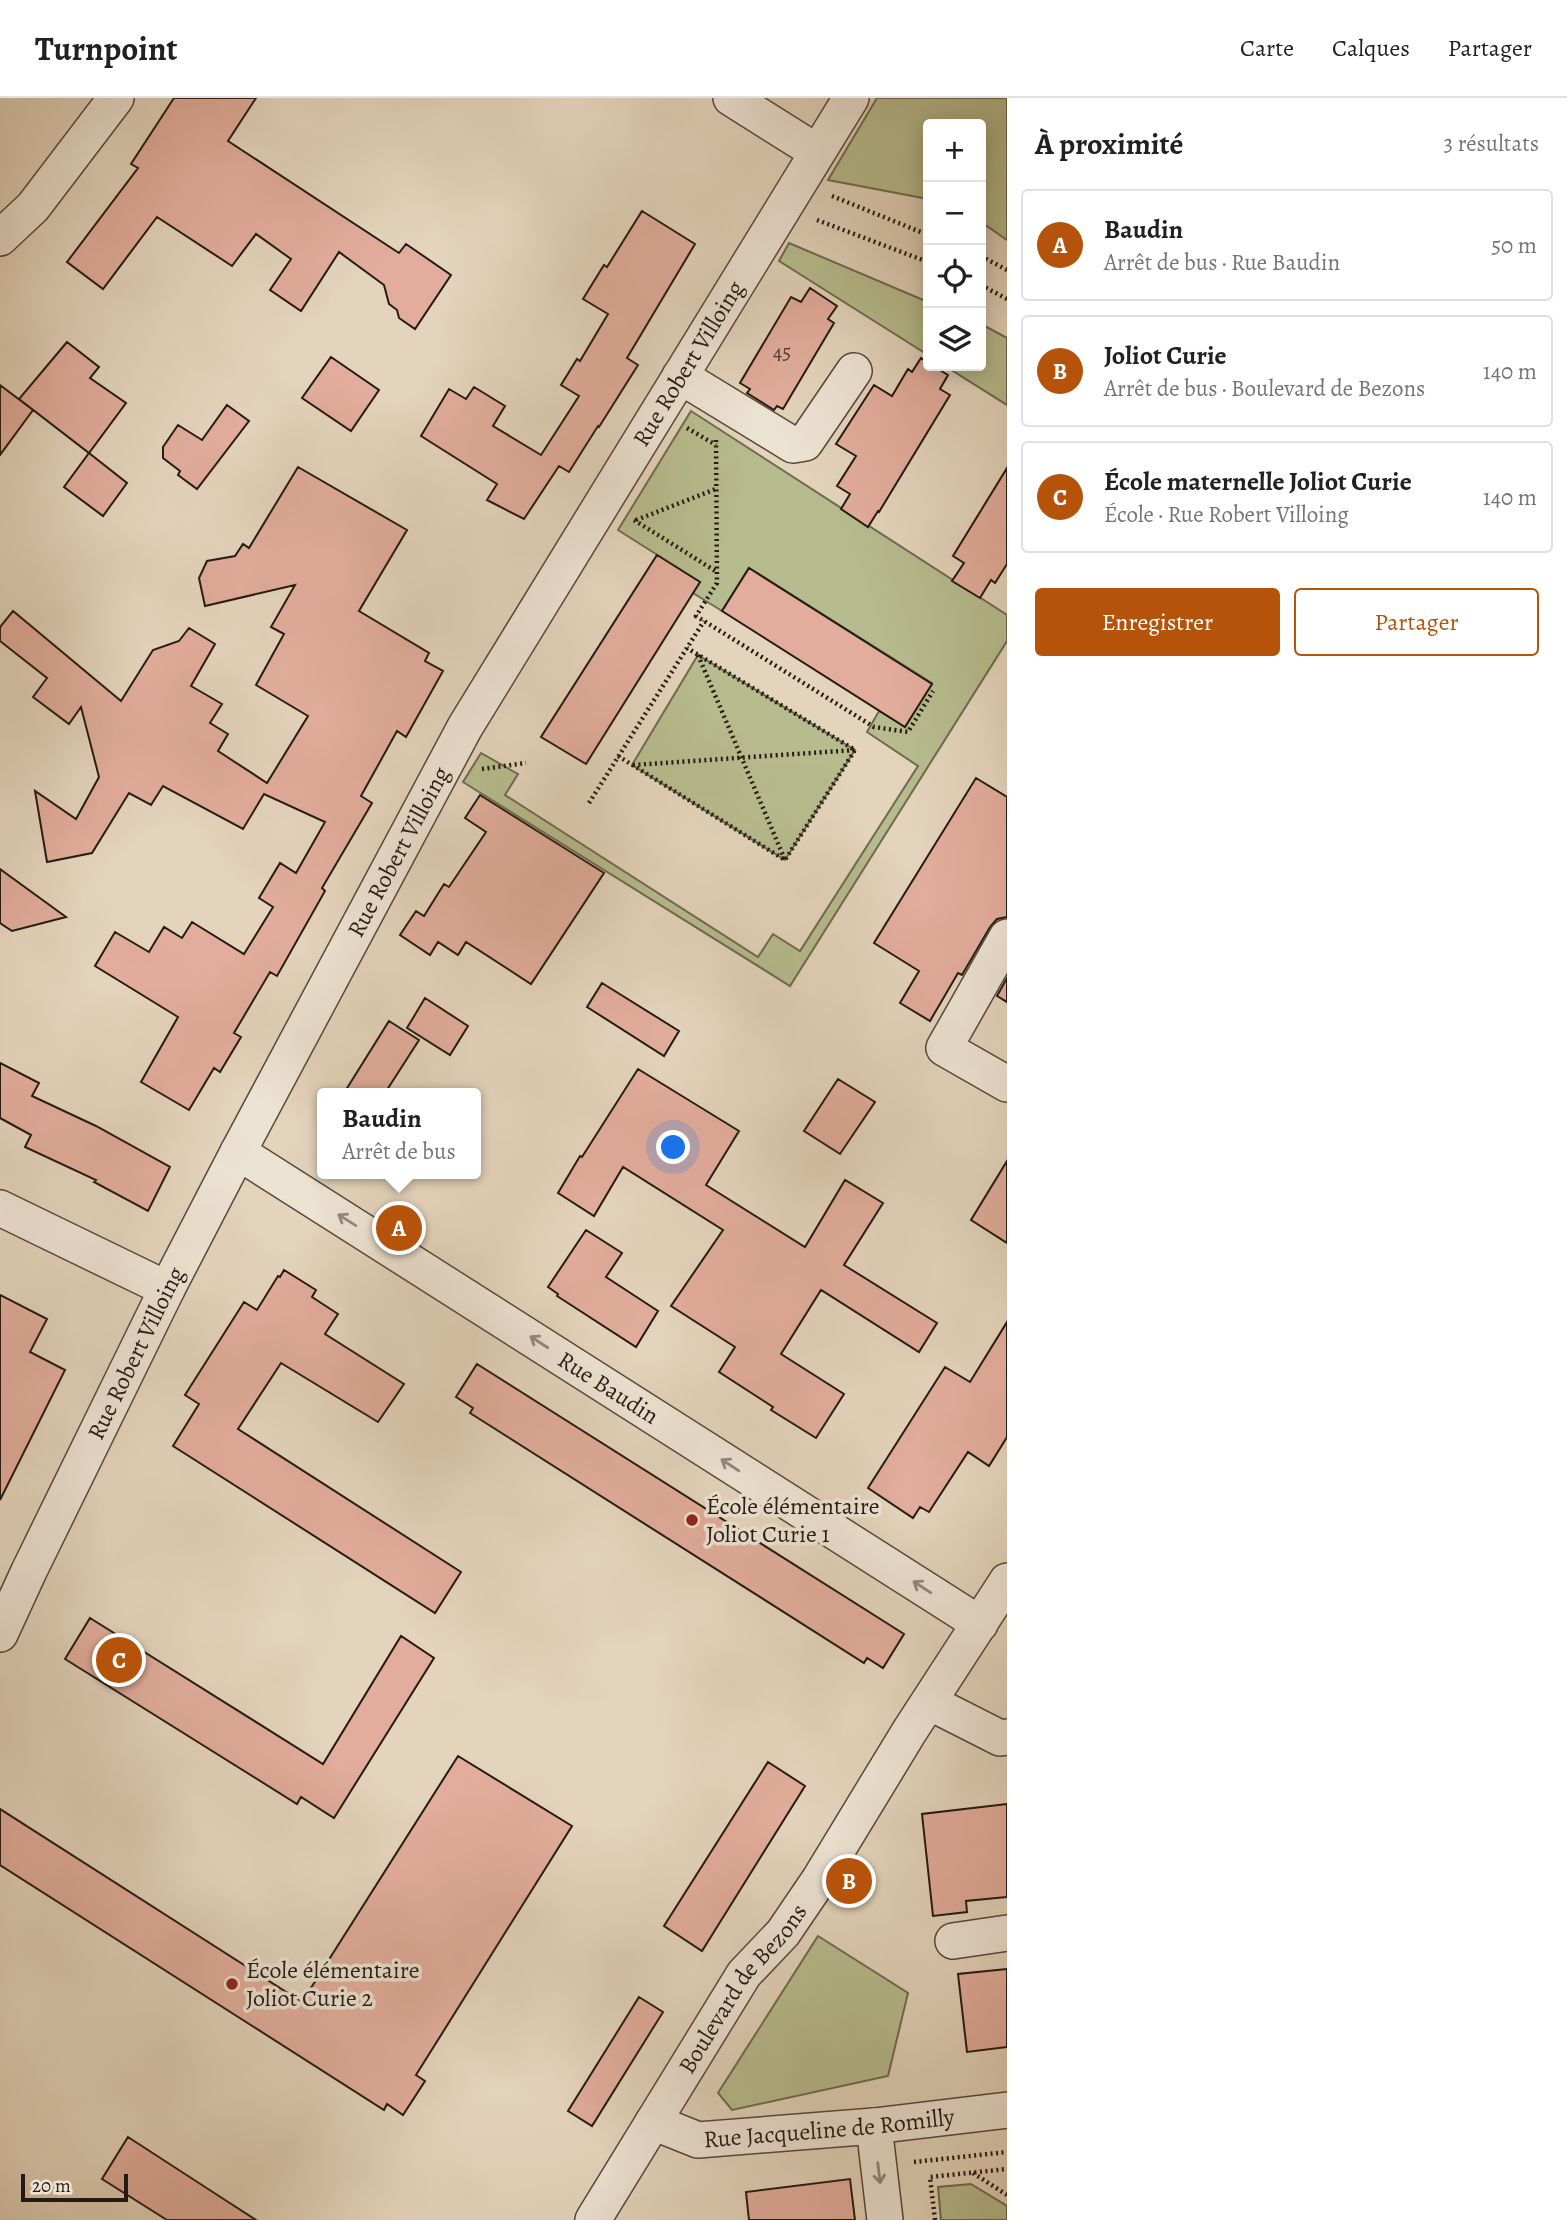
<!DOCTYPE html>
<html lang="fr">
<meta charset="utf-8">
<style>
:root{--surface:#fff;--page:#f2f2f2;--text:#202124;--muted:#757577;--line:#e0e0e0;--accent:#b45309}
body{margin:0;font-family:Alegreya,serif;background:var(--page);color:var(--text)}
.controls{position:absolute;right:21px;top:21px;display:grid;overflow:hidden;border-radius:7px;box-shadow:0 4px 18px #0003}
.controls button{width:63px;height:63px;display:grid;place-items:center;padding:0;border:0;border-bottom:2px solid var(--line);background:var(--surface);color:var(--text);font:35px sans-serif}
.scale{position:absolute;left:21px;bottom:18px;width:107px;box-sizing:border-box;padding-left:7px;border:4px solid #251a13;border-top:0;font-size:19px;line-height:24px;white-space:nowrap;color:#251a13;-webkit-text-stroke:5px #ede3d3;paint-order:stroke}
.you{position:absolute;left:674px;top:1050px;width:24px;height:24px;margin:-18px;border:5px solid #fff;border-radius:50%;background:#1a73e8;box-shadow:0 0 0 10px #1a73e833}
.badge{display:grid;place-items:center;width:46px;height:46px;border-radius:50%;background:var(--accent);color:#fff;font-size:23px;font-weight:700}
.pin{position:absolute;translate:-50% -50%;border:4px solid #fff;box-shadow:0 2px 7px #0006}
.popup{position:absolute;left:317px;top:990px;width:164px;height:91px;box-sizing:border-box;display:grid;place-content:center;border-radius:7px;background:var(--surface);filter:drop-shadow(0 2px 5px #0005);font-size:23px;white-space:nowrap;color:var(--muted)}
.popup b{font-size:26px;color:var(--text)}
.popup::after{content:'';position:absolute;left:50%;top:100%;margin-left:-14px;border:14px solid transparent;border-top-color:var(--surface)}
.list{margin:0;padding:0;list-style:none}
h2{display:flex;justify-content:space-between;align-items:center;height:91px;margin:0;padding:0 28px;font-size:30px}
h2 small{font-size:23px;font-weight:400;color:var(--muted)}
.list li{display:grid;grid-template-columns:46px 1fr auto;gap:21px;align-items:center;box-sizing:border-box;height:112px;margin:0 14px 14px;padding:0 14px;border:2px solid var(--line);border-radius:7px}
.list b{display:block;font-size:26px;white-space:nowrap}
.list p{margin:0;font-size:23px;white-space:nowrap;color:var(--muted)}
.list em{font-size:23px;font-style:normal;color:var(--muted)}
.actions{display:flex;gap:14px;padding:21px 28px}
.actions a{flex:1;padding:16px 0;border:2px solid var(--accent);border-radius:7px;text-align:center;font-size:24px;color:var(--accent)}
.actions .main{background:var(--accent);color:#fff}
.icon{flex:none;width:38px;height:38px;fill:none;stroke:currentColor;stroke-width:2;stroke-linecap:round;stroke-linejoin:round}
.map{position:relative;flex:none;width:1007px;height:2122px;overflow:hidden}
header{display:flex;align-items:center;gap:42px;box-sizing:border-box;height:98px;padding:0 35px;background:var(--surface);border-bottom:2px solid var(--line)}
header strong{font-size:33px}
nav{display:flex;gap:38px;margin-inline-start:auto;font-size:24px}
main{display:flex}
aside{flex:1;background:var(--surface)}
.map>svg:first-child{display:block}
.green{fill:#b7bc8e;stroke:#6e6b50;stroke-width:2}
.building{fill:#e2ad9c;stroke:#251a13;stroke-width:2}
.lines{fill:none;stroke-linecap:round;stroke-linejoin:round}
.minor-casing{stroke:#55483d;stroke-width:38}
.path{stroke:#251a13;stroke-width:4.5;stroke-dasharray:2 3.5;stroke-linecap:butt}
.minor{stroke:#ede3d3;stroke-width:35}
.oneway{stroke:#93897d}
.poi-dot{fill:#8f2418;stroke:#ede3d3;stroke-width:2.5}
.labels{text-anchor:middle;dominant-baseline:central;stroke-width:7;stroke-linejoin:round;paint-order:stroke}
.number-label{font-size:21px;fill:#543f35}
.street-label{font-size:24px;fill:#251a13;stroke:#ede3d3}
.poi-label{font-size:24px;fill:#251a13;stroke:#ede3d3;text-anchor:start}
</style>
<header>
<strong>Turnpoint</strong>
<nav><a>Carte</a><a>Calques</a><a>Partager</a></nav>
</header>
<main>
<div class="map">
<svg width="1007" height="2122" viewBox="0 0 1007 2122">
<rect width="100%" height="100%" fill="#e4d4bc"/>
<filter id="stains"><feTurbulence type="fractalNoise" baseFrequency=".00286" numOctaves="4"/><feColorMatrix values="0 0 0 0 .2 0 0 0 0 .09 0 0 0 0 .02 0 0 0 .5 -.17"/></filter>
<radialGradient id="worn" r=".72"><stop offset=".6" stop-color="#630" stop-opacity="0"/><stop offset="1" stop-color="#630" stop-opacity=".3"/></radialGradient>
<!-- green -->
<path class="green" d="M 877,0 L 1007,0 L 1007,142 L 981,124 L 981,26 L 928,26 L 928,101 L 828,82 Z
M 789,145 L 928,204 L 928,257 L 779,163 Z
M 981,226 L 1007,240 L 1007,307 L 945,268 L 981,268 Z
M 691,313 L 1007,517 L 1007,543 L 790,888 L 463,684 L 481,655 L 518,676 L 505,697 L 758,859 L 773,836 L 800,853 L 918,668 L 867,634 L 879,613 L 905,628 L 932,585 L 749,470 L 722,513 L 693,495 L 700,484 L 618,432 Z
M 698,557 L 855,652 L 785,762 L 632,667 Z
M 818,1838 L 908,1895 L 888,1978 L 732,2012 L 718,1995 Z
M 971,2086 L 1007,2108 L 1007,2122 L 941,2122 L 938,2089 Z"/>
<!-- building -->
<path class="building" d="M 174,0 L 256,0 L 228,43 L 399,155 L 406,146 L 451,177 L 415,231 L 399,220 L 397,212 L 389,206 L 384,187 L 339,154 L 301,213 L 270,192 L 291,161 L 256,136 L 232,168 L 157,119 L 103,191 L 67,164 L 138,70 L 131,66 Z
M 642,113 L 695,146 L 627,260 L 638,267 L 599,329 L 598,328 L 569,374 L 559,368 L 524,421 L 487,402 L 497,386 L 421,338 L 449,291 L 466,301 L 474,289 L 505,308 L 493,328 L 541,357 L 579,298 L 561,287 L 577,261 L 580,263 L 608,216 L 583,201 L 604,167 L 607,169 Z
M 810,190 L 837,208 L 828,221 L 834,225 L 783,311 L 777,308 L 774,312 L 747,295 L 750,291 L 740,285 L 791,199 L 801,204 Z
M 67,244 L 99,269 L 90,280 L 126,305 L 89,355 L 19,301 Z
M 331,259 L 379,292 L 351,333 L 302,300 Z
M 921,260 L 928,265 L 928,268 L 933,268 L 948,277 L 940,291 L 950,297 L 879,414 L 878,413 L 868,429 L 841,411 L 850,396 L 837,388 L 856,358 L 836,346 L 874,287 L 892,298 L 908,271 L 912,274 Z
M 0,287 L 33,312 L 0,357 Z
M 227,307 L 249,323 L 197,391 L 178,377 L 180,373 L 163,360 L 163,349 L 178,327 L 202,342 Z
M 89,355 L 127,385 L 103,418 L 64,389 Z
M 298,369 L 407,432 L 359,513 L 429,555 L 425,563 L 443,573 L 406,639 L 397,633 L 361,698 L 372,705 L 322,790 L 325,793 L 277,878 L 270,874 L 234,935 L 241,939 L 220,974 L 214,970 L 189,1012 L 141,984 L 178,919 L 95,868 L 115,834 L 149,854 L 164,829 L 182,840 L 192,824 L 244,856 L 273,809 L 259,800 L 280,765 L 296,775 L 325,724 L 264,696 L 243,731 L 163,688 L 151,707 L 129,695 L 92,755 L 47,764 L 35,693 L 76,721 L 99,679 L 81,609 L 69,626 L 33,599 L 47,580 L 0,543 L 0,529 L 13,513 L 121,603 L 153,552 L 179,543 L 189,530 L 215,546 L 191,588 L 222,606 L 210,625 L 228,636 L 218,653 L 267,685 L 308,618 L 256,587 L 284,536 L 271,529 L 295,487 L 205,508 L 199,480 L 207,463 L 235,458 L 243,446 L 249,450 Z
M 1007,370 L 1007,466 L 995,485 L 991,482 L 980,500 L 952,483 L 964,465 L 953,458 Z
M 657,457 L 700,484 L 586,666 L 541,639 Z
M 749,470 L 932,586 L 905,629 L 722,513 Z
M 976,680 L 1007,699 L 1007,819 L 997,821 L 990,829 L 962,877 L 958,875 L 930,923 L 900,905 L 919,873 L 874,845 Z
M 480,697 L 604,775 L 531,886 L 466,844 L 458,857 L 438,844 L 430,857 L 400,837 L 416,813 L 424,818 L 444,786 L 449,789 L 486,734 L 465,720 Z
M 0,771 L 66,819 L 12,833 L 0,825 Z
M 1007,880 L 1007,904 L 997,898 Z
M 602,885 L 679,933 L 664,958 L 587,909 Z
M 425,900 L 468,928 L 450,957 L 407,930 Z
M 389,923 L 419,942 L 385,995 L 344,995 Z
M 0,965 L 39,985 L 32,998 L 96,1028 L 170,1069 L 148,1113 L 94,1084 L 96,1082 L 25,1049 L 31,1037 L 0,1020 Z
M 638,971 L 739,1033 L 706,1087 L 805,1149 L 845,1082 L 883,1105 L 844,1167 L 937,1225 L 919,1254 L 821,1192 L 781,1256 L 844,1296 L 816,1340 L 771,1312 L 773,1309 L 719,1274 L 735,1249 L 671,1208 L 723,1132 L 623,1069 L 594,1118 L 558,1095 L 580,1058 L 582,1059 Z
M 838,981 L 875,1004 L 840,1056 L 804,1033 Z
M 1007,1063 L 1007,1145 L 971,1122 Z
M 586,1132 L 622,1155 L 606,1179 L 658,1213 L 636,1249 L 557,1198 L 558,1196 L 548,1189 Z
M 284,1172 L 316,1192 L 312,1199 L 338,1216 L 325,1236 L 404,1286 L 378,1324 L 281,1265 L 238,1331 L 461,1474 L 435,1515 L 173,1348 L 199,1306 L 185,1297 L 244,1204 L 257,1212 L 278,1178 L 280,1179 Z
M 0,1197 L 47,1221 L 30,1254 L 65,1272 L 0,1402 Z
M 1007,1224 L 1007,1339 L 989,1368 L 968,1354 L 929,1414 L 920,1409 L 913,1420 L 868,1390 L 945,1269 L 970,1284 Z
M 477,1266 L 904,1536 L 883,1570 L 867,1560 L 864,1565 L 470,1315 L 473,1310 L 456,1299 Z
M 90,1520 L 323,1666 L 401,1538 L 434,1560 L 334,1720 L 301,1699 L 297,1706 L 65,1561 Z
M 458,1658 L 572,1728 L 416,1977 L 425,1983 L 403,2017 L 387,2006 L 384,2012 L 0,1767 L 0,1711 L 302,1904 Z
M 768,1664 L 805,1688 L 702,1853 L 664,1828 Z
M 1007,1706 L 1007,1799 L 966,1803 L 967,1814 L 933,1818 L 922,1716 Z
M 1007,1871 L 1007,1949 L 967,1954 L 958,1876 Z
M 639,1899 L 663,1914 L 592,2028 L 568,2013 Z
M 128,2039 L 205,2089 L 256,2122 L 167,2122 L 102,2081 Z
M 850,2081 L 855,2122 L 749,2122 L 746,2094 Z"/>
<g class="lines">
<!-- minor casing -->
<g class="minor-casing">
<g id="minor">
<path d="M 731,0 L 817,54"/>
<path d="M 0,140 L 33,109 L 116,0"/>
<path d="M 680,278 L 793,347 L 805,345 L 854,273"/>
<path d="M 1007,839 L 944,950 L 1007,986"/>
<path id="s1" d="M 238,1054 L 980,1526"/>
<path d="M 0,1110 L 167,1191"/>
<path id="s2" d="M 0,1536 L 29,1473 L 167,1191 L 238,1054 L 465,629 L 851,0"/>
<path d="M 929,1604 L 1000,1640 L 1007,1639"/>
<path d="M 953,1843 L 1007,1835"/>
<path id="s3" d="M 653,2024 L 698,2042 L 874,2028 L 1007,2012"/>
<path d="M 874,2028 L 885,2122"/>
<path id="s4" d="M 593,2122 L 744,1876 L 783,1835 L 819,1782 L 909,1634 L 1007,1483"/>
</g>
</g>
<!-- path -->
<path class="path" d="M 832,98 L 928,137
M 817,122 L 928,164
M 981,158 L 1007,172
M 981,187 L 1007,201
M 687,330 L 716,347
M 716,342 L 717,485 L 696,518 L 874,629 L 908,634 L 933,593
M 634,422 L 717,474
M 636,422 L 716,391
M 698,557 L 785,762
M 618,658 L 785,762 L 855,652 L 687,550
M 633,667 L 855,652
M 482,671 L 526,665
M 589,705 L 704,523
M 914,2064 L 1007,2054
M 973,2075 L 1007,2097
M 935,2122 L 930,2079 L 1007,2071"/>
<!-- minor -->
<use href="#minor" class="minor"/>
</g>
<!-- one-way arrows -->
<defs><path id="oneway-shaft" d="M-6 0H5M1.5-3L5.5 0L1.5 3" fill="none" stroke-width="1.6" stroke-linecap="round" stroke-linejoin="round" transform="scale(1.75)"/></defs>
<g class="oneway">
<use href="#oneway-shaft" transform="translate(347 1122) rotate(-148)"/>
<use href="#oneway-shaft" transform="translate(539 1244) rotate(-147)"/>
<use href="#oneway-shaft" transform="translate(730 1367) rotate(-147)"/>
<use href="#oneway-shaft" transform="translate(922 1489) rotate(-147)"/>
<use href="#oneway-shaft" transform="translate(879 2075) rotate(83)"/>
</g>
<!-- markers -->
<g class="poi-dot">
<circle cx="692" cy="1422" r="7"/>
<circle cx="232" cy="1886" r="7"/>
</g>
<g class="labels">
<!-- number labels -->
<g class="number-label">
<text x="782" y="254">45</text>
</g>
<!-- street labels -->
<g class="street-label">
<text stroke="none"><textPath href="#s2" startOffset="1446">Rue Robert Villoing</textPath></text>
<text stroke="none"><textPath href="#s2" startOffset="878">Rue Robert Villoing</textPath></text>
<text stroke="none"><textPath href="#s2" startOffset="312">Rue Robert Villoing</textPath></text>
<text stroke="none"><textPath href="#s1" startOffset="439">Rue Baudin</textPath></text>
<text stroke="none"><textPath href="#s4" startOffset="276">Boulevard de Bezons</textPath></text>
<text stroke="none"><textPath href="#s3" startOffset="180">Rue Jacqueline de Romilly</textPath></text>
</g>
<!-- poi labels -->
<g class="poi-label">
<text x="706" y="1408">École élémentaire<tspan x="706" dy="28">Joliot Curie 1</tspan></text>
<text x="246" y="1872">École élémentaire<tspan x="246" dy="28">Joliot Curie 2</tspan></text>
</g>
</g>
<rect width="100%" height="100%" filter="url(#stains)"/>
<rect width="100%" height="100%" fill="url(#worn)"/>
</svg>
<div class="controls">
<button>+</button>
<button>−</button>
<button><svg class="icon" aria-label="locate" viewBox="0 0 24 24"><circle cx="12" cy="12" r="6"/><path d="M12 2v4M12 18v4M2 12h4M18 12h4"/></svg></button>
<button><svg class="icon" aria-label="layers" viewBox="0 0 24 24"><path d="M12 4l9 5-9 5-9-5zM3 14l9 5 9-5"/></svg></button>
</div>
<div class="scale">20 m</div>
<div class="you"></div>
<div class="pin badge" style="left:399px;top:1130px">A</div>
<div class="popup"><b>Baudin</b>Arrêt de bus</div>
<div class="pin badge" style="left:849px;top:1783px">B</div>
<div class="pin badge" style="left:119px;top:1562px">C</div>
</div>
<aside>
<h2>À proximité<small>3 résultats</small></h2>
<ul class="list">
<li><span class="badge">A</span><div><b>Baudin</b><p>Arrêt de bus · Rue Baudin</p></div><em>50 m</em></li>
<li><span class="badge">B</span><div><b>Joliot Curie</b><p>Arrêt de bus · Boulevard de Bezons</p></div><em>140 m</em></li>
<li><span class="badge">C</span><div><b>École maternelle Joliot Curie</b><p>École · Rue Robert Villoing</p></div><em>140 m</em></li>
</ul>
<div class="actions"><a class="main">Enregistrer</a><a>Partager</a></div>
</aside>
</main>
